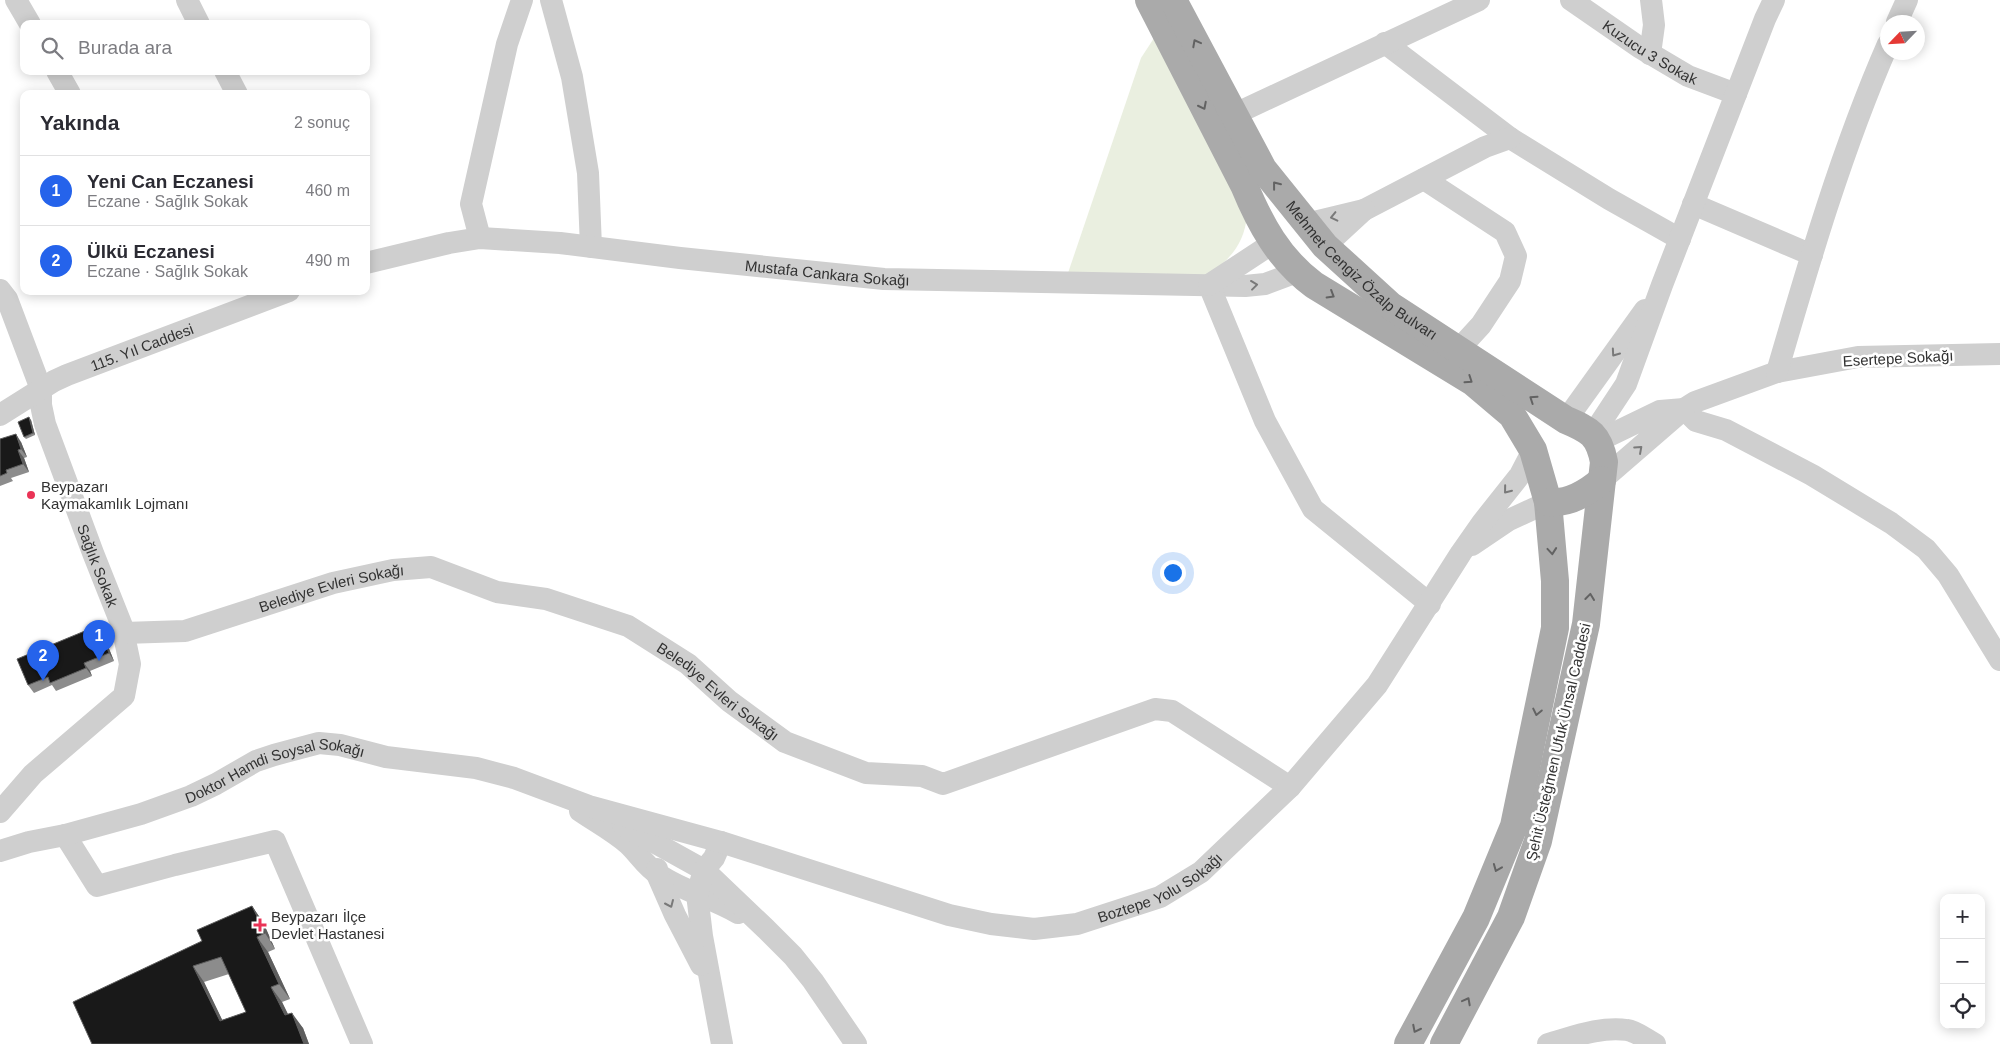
<!DOCTYPE html>
<html lang="tr">
<meta charset="utf-8">
<style>
:root{--surface:#fff;--page:#f2f2f3;--text:#2b2b33;--muted:#7c7c81;--line:#e1e1e2;--accent:#2563eb}
body{margin:0;font-family:Helvetica,sans-serif;background:var(--page);color:var(--text)}
.controls{position:absolute;right:15px;bottom:15px;display:grid;overflow:hidden;border-radius:10px;box-shadow:0 2px 12px #0003}
.controls button{width:45px;height:45px;display:grid;place-items:center;padding:0;border:0;border-bottom:1px solid var(--line);background:var(--surface);color:var(--text);font:25px sans-serif}
.compass{position:absolute;left:1880px;top:15px;width:45px;height:45px;border-radius:50%;background:var(--surface);box-shadow:0 2px 12px #0003;rotate:245deg}
.you{position:absolute;left:1172px;top:572px;width:18px;height:18px;margin:-12px;border:4px solid #fff;border-radius:50%;background:#1a73e8;box-shadow:0 0 0 8px #1a73e833}
.badge{display:grid;place-items:center;width:32px;height:32px;border-radius:50%;background:var(--accent);color:#fff;font-size:16px;font-weight:700}
.pin{position:absolute;translate:-50% -41px;filter:drop-shadow(0 1px 2px #0008)}
.pin::after{content:'';position:absolute;top:26px;width:18px;height:15px;background:inherit;clip-path:polygon(0 0,100% 0,50% 100%)}
.list{margin:0;padding:0;list-style:none}
h2{display:flex;justify-content:space-between;align-items:center;height:65px;margin:0;padding:0 20px;font-size:21px}
h2 small{font-size:16px;font-weight:400;color:var(--muted)}
.list li{display:grid;grid-template-columns:32px 1fr auto;gap:15px;align-items:center;box-sizing:border-box;height:70px;padding:0 20px;border-top:1px solid var(--line)}
.list b{display:block;font-size:19px;white-space:nowrap}
.list p{margin:0;font-size:16px;white-space:nowrap;color:var(--muted)}
.list em{font-size:16px;font-style:normal;color:var(--muted)}
.icon{flex:none;width:28px;height:28px;fill:none;stroke:currentColor;stroke-width:2;stroke-linecap:round;stroke-linejoin:round}
.map{position:relative;flex:none;width:2000px;height:1044px;overflow:hidden}
.search{position:absolute;background:var(--surface);box-shadow:0 2px 12px #0003;left:20px;top:20px;width:350px;height:55px;display:flex;align-items:center;gap:12px;box-sizing:border-box;padding:0 18px;border-radius:10px;color:var(--muted);font-size:19px}
.panel{position:absolute;background:var(--surface);box-shadow:0 2px 12px #0003;left:20px;top:90px;width:350px;height:205px;border-radius:10px}
.map>svg:first-child{display:block}
.park{fill:#eaefe0}
.lines{fill:none;stroke-linecap:round;stroke-linejoin:round}
.minor{stroke:#cfcfcf;stroke-width:22}
.major{stroke:#aaa;stroke-width:28}
.wall{fill:#8c8c8c;fill-rule:evenodd}
.shaded-wall{fill:#5e5e5e}
.building{fill:#191919;stroke:#5e5e5e;fill-rule:evenodd}
.oneway{stroke:#626262}
.oneway2{stroke:#797979}
.poi-dot{fill:#ea3356;stroke:#fff;stroke-width:2}
.labels{text-anchor:middle;dominant-baseline:central;stroke-width:5;stroke-linejoin:round;paint-order:stroke}
.street-label{font-size:15px;fill:#323232;stroke:#fff}
.poi-label{font-size:15px;fill:#323232;stroke:#fff;text-anchor:start}
</style>
<div class="map">
<svg width="2000" height="1044" viewBox="0 0 2000 1044">
<rect width="100%" height="100%" fill="#fff"/>
<!-- park -->
<path class="park" d="M 1158,32 L 1247,216 C 1244,244 1230,259 1209,275 L 1068,273 L 1141,58 Z"/>
<g class="lines">
<!-- minor -->
<g class="minor">
<path d="M 16,0 L 30,24"/>
<path d="M 187,0 L 199,24"/>
<path d="M 551,0 L 572,77 L 588,173 L 591,247"/>
<path id="s1" d="M 1571,0 L 1639,47 L 1688,76 L 1736,94"/>
<path d="M 1897,22 L 1907,0"/>
<path d="M 1385,43 L 1510,138 L 1609,199 L 1680,239"/>
<path d="M 1650,54 L 1654,25 L 1651,0"/>
<path d="M 57,71 L 70,94"/>
<path d="M 225,71 L 237,94"/>
<path d="M 1235,114 L 1479,0"/>
<path d="M 1424,179 L 1505,232 L 1516,256 L 1510,281 L 1481,325 L 1459,349"/>
<path d="M 1693,204 L 1812,255"/>
<path d="M 1364,210 L 1485,147 L 1510,138"/>
<path d="M 1306,224 L 1364,210 L 1325,246"/>
<path d="M 480,238 L 471,204 L 507,44 L 522,0"/>
<path id="s2" d="M 366,263 L 449,243 L 480,238 L 560,243 L 680,258 L 884,279 L 1245,286 L 1265,284 L 1297,272"/>
<path d="M 1209,285 L 1265,421 L 1313,509 L 1430,604"/>
<path d="M 1209,285 L 1273,243"/>
<path id="s3" d="M 0,290 L 7,299 L 41,389 L 41,405 L 45,424 L 93,553 L 122,626 L 130,664 L 124,696 L 33,774 L 0,812"/>
<path d="M 2000,354 L 1858,357 L 1777,372 L 1695,402 L 1684,409 L 1696,421 L 1726,430 L 1812,475 L 1891,523 L 1926,549 L 1948,575 L 2000,660"/>
<path d="M 1777,372 C 1809,262 1842,149 1888,44"/>
<path id="s4" d="M 0,415 L 54,381 L 67,375 L 289,291"/>
<path d="M 1566,420 L 1645,310"/>
<path d="M 1593,434 L 1626,384 L 1662,285 L 1765,19 L 1774,0"/>
<path d="M 1598,441 L 1660,411 L 1684,409 L 1602,480"/>
<path d="M 1472,545 L 1509,520 L 1548,502"/>
<path id="s5" d="M 124,633 L 185,631 L 333,583 L 393,570 L 431,567 L 497,592 L 546,599 L 628,626 L 688,664 L 729,701 L 785,742 L 866,773 L 922,776 L 943,784 L 1155,709 L 1172,711 L 1290,787"/>
<path d="M 580,811 C 596,822 613,831 628,844 C 638,853 646,867 658,874 C 682,891 713,898 738,913"/>
<path d="M 623,825 L 704,870 L 766,929 L 793,956 L 813,981 L 856,1044"/>
<path d="M 65,835 L 97,886 L 175,865 L 275,841 L 362,1044"/>
<path d="M 721,842 L 714,858 L 704,870 L 697,894 L 702,936 L 722,1044"/>
<path id="s6" d="M 0,851 L 29,842 L 65,835 L 141,814 L 191,796 L 216,784 L 256,761 L 274,755 L 319,743 L 340,745 L 386,757 L 476,768 L 514,778 L 589,806 L 721,842 L 949,915 L 991,924 L 1034,929 L 1077,924 L 1160,897 L 1201,872 L 1290,787 L 1377,685 L 1461,553 L 1482,523 L 1520,475 L 1533,450"/>
<path d="M 657,869 L 657,874 L 675,915 L 701,965"/>
<path d="M 1548,1044 C 1573,1037 1601,1026 1627,1030 C 1636,1031 1647,1040 1655,1044"/>
</g>
<!-- major -->
<g class="major">
<path d="M 1149,0 L 1244,185 C 1260,224 1279,259 1314,285 L 1473,382 L 1512,415 L 1533,450 L 1548,502 L 1555,581 L 1555,628 L 1514,826 L 1476,918 L 1408,1044"/>
<path id="s7" d="M 1173,0 L 1263,169 L 1325,246 L 1391,306 L 1566,420 C 1590,430 1599,435 1604,462 L 1586,624 L 1538,841 L 1511,917 L 1444,1044"/>
<path d="M 1548,502 C 1568,504 1587,493 1602,480"/>
</g>
</g>
<!-- wall -->
<path class="wall" d="M 31,420 L 35,435 L 26,439 L 24,437 Z
M 0,439 L 21,442 L 27,457 L 24,458 L 29,472 L 11,478 L 13,481 L 0,486 Z
M 97,626 L 103,634 L 114,661 L 90,671 L 92,676 L 56,691 L 52,685 L 34,693 L 28,685 Z
M 252,906 L 263,922 L 275,949 L 268,952 L 290,999 L 282,1002 L 288,1014 L 303,1028 L 309,1044 L 92,1044 L 202,941 ZM 229,974 L 246,1012 L 222,1020 L 204,982 Z"/>
<!-- shaded-wall -->
<path class="shaded-wall" d="M 29,417 L 31,420 L 35,435 L 33,433 Z
M 16,434 L 21,442 L 27,457 L 21,449 Z
M 18,450 L 24,458 L 29,472 L 23,464 Z
M 97,626 L 103,634 L 114,661 L 109,653 Z
M 84,663 L 90,671 L 92,676 L 86,668 Z
M 252,906 L 263,922 L 275,949 L 265,933 Z
M 257,937 L 268,952 L 290,999 L 279,984 Z
M 193,966 L 204,982 L 230,1036 L 220,1021 Z
M 271,987 L 282,1002 L 296,1031 L 285,1015 Z
M 292,1013 L 303,1028 L 309,1044 L 304,1044 Z"/>
<!-- building -->
<path class="building" d="M 29,417 L 33,433 L 24,437 L 18,422 Z
M 16,434 L 21,449 L 18,450 L 23,464 L 6,470 L 7,473 L 0,476 L 0,439 Z
M 97,626 L 109,653 L 84,663 L 86,668 L 50,683 L 48,677 L 28,685 L 17,659 Z
M 252,906 L 265,933 L 257,937 L 279,984 L 271,987 L 285,1015 L 292,1013 L 304,1044 L 92,1044 L 73,1002 L 202,941 L 197,930 ZM 221,957 L 246,1012 L 220,1021 L 193,966 Z"/>
<!-- one-way arrows -->
<defs><path id="oneway-chevron" d="M-2-3.5L2.5 0L-2 3.5" fill="none" stroke-width="1.6" stroke-linecap="round" stroke-linejoin="round" transform="scale(1.25)"/></defs>
<g class="oneway">
<use href="#oneway-chevron" transform="translate(1196 43) rotate(-118)"/>
<use href="#oneway-chevron" transform="translate(1203 106) rotate(63)"/>
<use href="#oneway-chevron" transform="translate(1276 185) rotate(-128)"/>
<use href="#oneway-chevron" transform="translate(1331 295) rotate(31)"/>
<use href="#oneway-chevron" transform="translate(1469 380) rotate(34)"/>
<use href="#oneway-chevron" transform="translate(1533 399) rotate(-146)"/>
<use href="#oneway-chevron" transform="translate(1552 551) rotate(85)"/>
<use href="#oneway-chevron" transform="translate(1590 597) rotate(-83)"/>
<use href="#oneway-chevron" transform="translate(1537 712) rotate(102)"/>
<use href="#oneway-chevron" transform="translate(1497 868) rotate(112)"/>
<use href="#oneway-chevron" transform="translate(1467 1001) rotate(-62)"/>
<use href="#oneway-chevron" transform="translate(1416 1029) rotate(117)"/>
</g>
<g class="oneway2">
<use href="#oneway-chevron" transform="translate(1334 217) rotate(167)"/>
<use href="#oneway-chevron" transform="translate(1254 285) rotate(-7)"/>
<use href="#oneway-chevron" transform="translate(1615 353) rotate(125)"/>
<use href="#oneway-chevron" transform="translate(1639 449) rotate(-42)"/>
<use href="#oneway-chevron" transform="translate(1507 490) rotate(129)"/>
<use href="#oneway-chevron" transform="translate(670 904) rotate(66)"/>
</g>
<!-- markers -->
<g class="poi-dot">
<circle cx="31" cy="495" r="5"/>
<path d="M257.5 917.5h5v5h5v5h-5v5h-5v-5h-5v-5h5z"/>
</g>
<g class="labels">
<!-- street labels -->
<g class="street-label">
<text stroke="none"><textPath href="#s1" startOffset="95">Kuzucu 3 Sokak</textPath></text>
<text stroke="none"><textPath href="#s7" startOffset="334">Mehmet Cengiz Özalp Bulvarı</textPath></text>
<text stroke="none"><textPath href="#s2" startOffset="466">Mustafa Cankara Sokağı</textPath></text>
<text stroke="none"><textPath href="#s4" startOffset="158">115. Yıl Caddesi</textPath></text>
<text transform="translate(1898 358) rotate(-3)">Esertepe Sokağı</text>
<text stroke="none"><textPath href="#s3" startOffset="294">Sağlık Sokak</textPath></text>
<text stroke="none"><textPath href="#s5" startOffset="214">Belediye Evleri Sokağı</textPath></text>
<text stroke="none"><textPath href="#s5" startOffset="634">Belediye Evleri Sokağı</textPath></text>
<text transform="translate(1558 742) rotate(-77)">Şehit Üsteğmen Ufuk Ünsal Caddesi</text>
<text stroke="none"><textPath href="#s6" startOffset="289">Doktor Hamdi Soysal Sokağı</textPath></text>
<text stroke="none"><textPath href="#s6" startOffset="1214">Boztepe Yolu Sokağı</textPath></text>
</g>
<!-- poi labels -->
<g class="poi-label">
<text x="41" y="486">Beypazarı<tspan x="41" dy="17">Kaymakamlık Lojmanı</tspan></text>
<text x="271" y="916">Beypazarı İlçe<tspan x="271" dy="17">Devlet Hastanesi</tspan></text>
</g>
</g>
</svg>
<div class="controls">
<button>+</button>
<button>−</button>
<button><svg class="icon" aria-label="locate" viewBox="0 0 24 24"><circle cx="12" cy="12" r="6"/><path d="M12 2v4M12 18v4M2 12h4M18 12h4"/></svg></button>
</div>
<svg class="compass" viewBox="-18 -18 36 36"><path d="M0-13l5 13h-10z" fill="#e53935"/><path d="M0 13l5-13h-10z" fill="#7c7c81"/></svg>
<div class="you"></div>
<div class="pin badge" style="left:99px;top:661px">1</div>
<div class="pin badge" style="left:43px;top:681px">2</div>
<div class="search"><svg class="icon" aria-label="search" viewBox="0 0 24 24"><circle cx="10" cy="10" r="6"/><path d="M15 15l6 6"/></svg>Burada ara</div>
<section class="panel">
<h2>Yakında<small>2 sonuç</small></h2>
<ul class="list">
<li><span class="badge">1</span><div><b>Yeni Can Eczanesi</b><p>Eczane · Sağlık Sokak</p></div><em>460 m</em></li>
<li><span class="badge">2</span><div><b>Ülkü Eczanesi</b><p>Eczane · Sağlık Sokak</p></div><em>490 m</em></li>
</ul>
</section>
</div>
